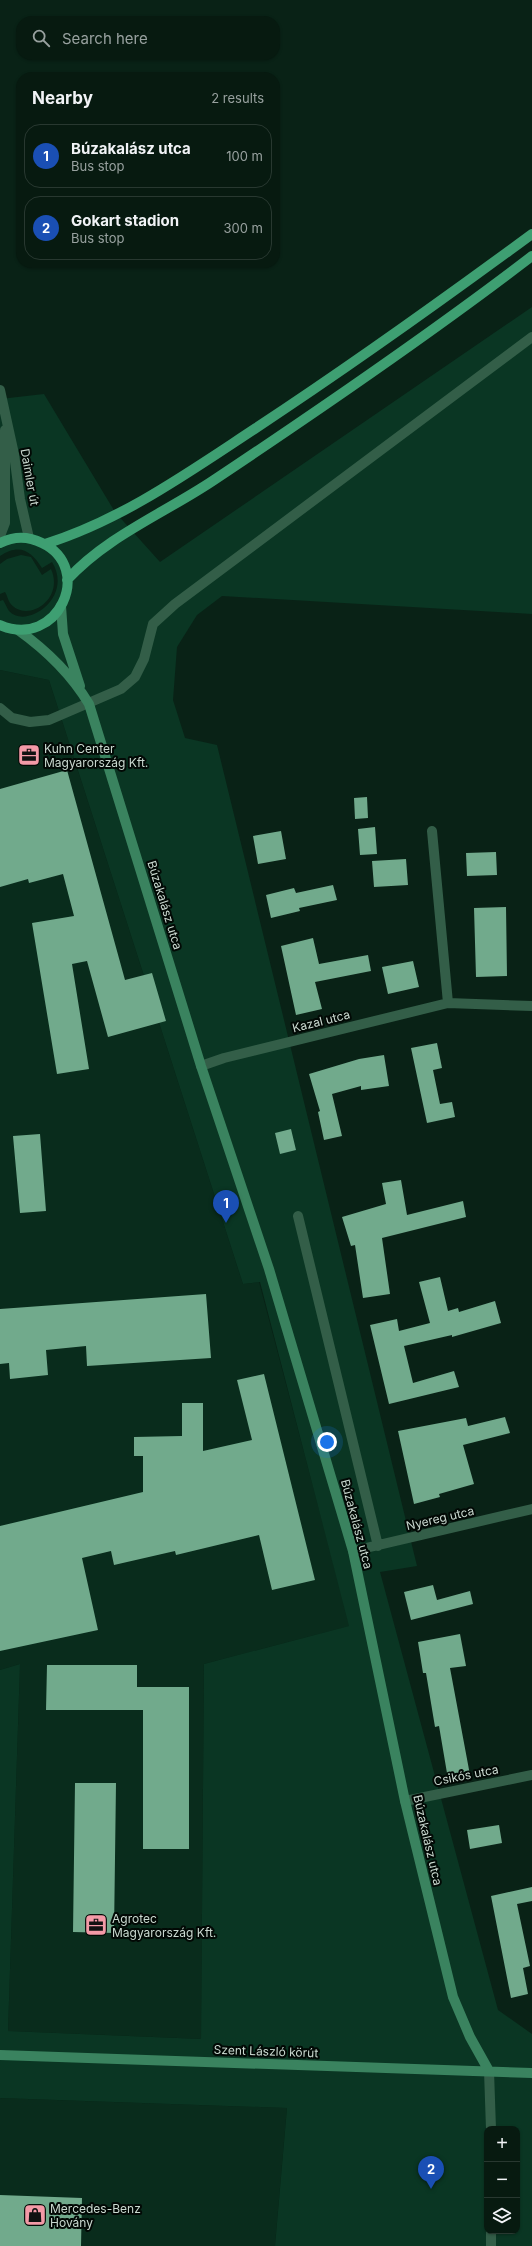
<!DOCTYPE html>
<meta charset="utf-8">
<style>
:root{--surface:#071a10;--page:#15271e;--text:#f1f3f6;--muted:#98a19f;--line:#283830;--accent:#f39aa7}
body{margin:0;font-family:Inter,sans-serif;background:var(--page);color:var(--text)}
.controls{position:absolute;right:12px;bottom:12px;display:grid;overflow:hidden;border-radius:8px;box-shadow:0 1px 3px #0004}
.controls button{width:36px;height:36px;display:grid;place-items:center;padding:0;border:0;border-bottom:1px solid var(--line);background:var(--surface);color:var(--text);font:20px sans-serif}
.you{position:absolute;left:327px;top:1442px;width:14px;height:14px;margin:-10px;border:3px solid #fff;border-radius:50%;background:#1a73e8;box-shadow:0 0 0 6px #1a73e833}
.badge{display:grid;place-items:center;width:26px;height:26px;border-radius:50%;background:var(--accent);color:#fff;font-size:13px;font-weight:700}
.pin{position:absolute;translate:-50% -33px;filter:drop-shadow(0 1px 2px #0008)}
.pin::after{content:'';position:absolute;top:21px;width:14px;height:12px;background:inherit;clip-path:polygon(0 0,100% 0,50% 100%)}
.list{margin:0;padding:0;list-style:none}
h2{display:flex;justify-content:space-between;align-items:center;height:52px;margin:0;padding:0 16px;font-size:17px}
h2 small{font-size:13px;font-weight:400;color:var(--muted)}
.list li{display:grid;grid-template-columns:26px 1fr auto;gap:12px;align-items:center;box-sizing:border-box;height:64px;margin:0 8px 8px;padding:0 8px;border:1px solid var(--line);border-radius:16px}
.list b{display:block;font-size:15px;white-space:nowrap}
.list p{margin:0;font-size:13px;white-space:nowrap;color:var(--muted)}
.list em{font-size:13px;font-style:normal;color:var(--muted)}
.icon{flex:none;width:22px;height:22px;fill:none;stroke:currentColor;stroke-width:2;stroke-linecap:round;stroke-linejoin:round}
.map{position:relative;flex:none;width:532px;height:2246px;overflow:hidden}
.search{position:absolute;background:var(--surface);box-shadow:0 1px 3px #0004;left:16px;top:16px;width:264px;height:44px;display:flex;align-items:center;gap:10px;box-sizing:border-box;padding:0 14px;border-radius:16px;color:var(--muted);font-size:15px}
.panel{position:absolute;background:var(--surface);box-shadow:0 1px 3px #0004;left:16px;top:72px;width:264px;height:196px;border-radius:16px}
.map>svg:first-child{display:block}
.built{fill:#092c1c}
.green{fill:#0a3623;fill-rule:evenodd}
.building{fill:#71aa8c}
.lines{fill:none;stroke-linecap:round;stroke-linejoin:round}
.street{stroke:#335e48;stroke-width:10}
.secondary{stroke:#3a835f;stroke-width:10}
.primary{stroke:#3e9f72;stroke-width:10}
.labels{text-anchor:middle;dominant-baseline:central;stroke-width:4;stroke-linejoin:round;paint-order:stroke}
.street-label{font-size:12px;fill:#cad9d0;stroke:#020905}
.poi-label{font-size:12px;fill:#cad9d0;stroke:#020905;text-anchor:start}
</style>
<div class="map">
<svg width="532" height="2246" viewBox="0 0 532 2246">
<rect width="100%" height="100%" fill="#092216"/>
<!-- built -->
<path class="built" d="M 0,670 L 49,680 L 243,1284 L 259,1282 L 350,1626 L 204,1664 L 201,2039 L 8,2031 L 20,1664 L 0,1670 Z
M 0,2098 L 287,2108 L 275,2246 L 0,2246 Z"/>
<!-- green -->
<path class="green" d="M 532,307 L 532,614 L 222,596 L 197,615 L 177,647 L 173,700 L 185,738 L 217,745 L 417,1566 L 380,1572 L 498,2010 L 532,2034 L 532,2246 L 275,2246 L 287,2108 L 0,2098 L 0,1670 L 20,1664 L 8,2031 L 201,2039 L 204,1664 L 349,1626 L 260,1282 L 243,1284 L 49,680 L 0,670 L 0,601 L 3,600 C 5,603 7,608 9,611 C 26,630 74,598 52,562 L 42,568 C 31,551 20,543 0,556 L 0,399 L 44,394 L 115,512 L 160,562 ZM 487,2129 L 517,2129 L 517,2231 L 487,2231 Z
M 21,555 L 31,557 L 42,575 L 51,569 C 65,600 26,624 10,603 C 8,600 7,595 5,592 L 0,594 L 0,564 L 7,559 Z"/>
<!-- building -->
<path class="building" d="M 67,770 L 125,980 L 152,973 L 166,1021 L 108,1037 L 87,961 L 72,964 L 89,1069 L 57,1074 L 32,923 L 74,916 L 63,874 L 29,883 L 28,879 L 0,887 L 0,789 Z
M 367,797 L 368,818 L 355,819 L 354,798 Z
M 375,827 L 377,854 L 360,855 L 358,829 Z
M 281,831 L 286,859 L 258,864 L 253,836 Z
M 496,852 L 497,875 L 467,876 L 466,853 Z
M 406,859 L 408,885 L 374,887 L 372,861 Z
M 333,885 L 337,900 L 299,908 L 300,911 L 271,918 L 266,895 L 294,888 L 296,893 Z
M 506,907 L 507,976 L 476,977 L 474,908 Z
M 313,938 L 319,964 L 368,955 L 371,971 L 315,982 L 322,1009 L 296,1015 L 281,946 Z
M 413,961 L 419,987 L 388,994 L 382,967 Z
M 437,1043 L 442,1068 L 433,1070 L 440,1104 L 452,1102 L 455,1117 L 427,1123 L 411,1048 Z
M 384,1055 L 389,1086 L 361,1090 L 361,1086 L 332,1094 L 342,1136 L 324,1140 L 318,1112 L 320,1111 L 309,1074 L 359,1059 Z
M 291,1129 L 296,1150 L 280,1154 L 275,1133 Z
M 40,1134 L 46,1211 L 20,1213 L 13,1136 Z
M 401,1180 L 407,1215 L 463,1201 L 466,1217 L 382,1238 L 390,1294 L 363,1298 L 355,1245 L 351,1246 L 342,1217 L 386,1204 L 382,1183 Z
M 440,1277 L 448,1311 L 458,1308 L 459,1312 L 495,1301 L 501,1323 L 452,1337 L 452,1335 L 404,1346 L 413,1383 L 454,1371 L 459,1387 L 389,1404 L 370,1325 L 397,1319 L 399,1331 L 430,1323 L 419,1282 Z
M 206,1294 L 211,1358 L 87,1366 L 86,1346 L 46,1350 L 48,1375 L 10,1379 L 9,1363 L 0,1364 L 0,1309 Z
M 264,1374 L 315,1580 L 272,1590 L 259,1535 L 176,1555 L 175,1551 L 114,1565 L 111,1551 L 82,1558 L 98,1630 L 0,1651 L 0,1526 L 143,1492 L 143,1456 L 134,1456 L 134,1437 L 182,1436 L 182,1403 L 203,1403 L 203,1451 L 252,1440 L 237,1380 Z
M 505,1417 L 510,1433 L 463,1445 L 474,1484 L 439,1494 L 440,1497 L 414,1504 L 398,1431 L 466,1418 L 468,1426 Z
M 433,1585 L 437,1600 L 470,1591 L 473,1604 L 411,1620 L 404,1592 Z
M 460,1634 L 466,1666 L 450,1668 L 470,1775 L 448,1779 L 439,1726 L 435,1727 L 426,1673 L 423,1673 L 418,1642 Z
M 47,1665 L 137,1665 L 137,1687 L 189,1687 L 189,1849 L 143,1849 L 143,1710 L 46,1710 Z
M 75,1783 L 116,1783 L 114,1933 L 73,1932 Z
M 499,1825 L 502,1843 L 470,1849 L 467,1830 Z
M 532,1887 L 532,1901 L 517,1904 L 530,1966 L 523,1968 L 528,1994 L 511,1998 L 491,1896 Z
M 0,2195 L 82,2198 L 81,2246 L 0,2246 Z"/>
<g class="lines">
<!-- street -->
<path class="street" d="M 0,390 L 14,454 L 20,499 L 29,538
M 0,536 L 5,523 L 5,430
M 0,708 L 12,718 L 30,722 L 49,720 L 121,689 L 135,677 L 144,659 L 153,624 L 175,604 L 532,337
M 432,831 L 448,1003
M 201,1066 L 224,1058 L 448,1003 L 532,1006
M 298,1216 L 378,1546
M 353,1551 L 532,1509
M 405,1801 L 532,1775
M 489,2071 L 491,2129
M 491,2246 L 491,2231"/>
<!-- secondary -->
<path class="secondary" d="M 61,606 L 63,634 L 80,686
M 18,630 C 46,650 71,674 89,704 L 201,1066 L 269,1269 L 353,1551 L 405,1801 L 453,1997 L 470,2037 L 489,2071
M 0,2055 L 532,2073"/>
<!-- primary -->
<path class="primary" d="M 0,543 C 14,536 28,536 42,543 C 95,568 58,650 0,625
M 45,544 C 122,520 189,472 256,428 C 350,366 441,301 532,234
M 67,580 C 107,536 165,513 214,480 C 322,408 429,335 532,256"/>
</g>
<!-- icons -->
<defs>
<g id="office-square" transform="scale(1.15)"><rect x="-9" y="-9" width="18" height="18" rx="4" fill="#f39aa7" stroke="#020905"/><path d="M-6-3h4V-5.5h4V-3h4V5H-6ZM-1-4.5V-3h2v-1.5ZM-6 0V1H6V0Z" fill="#111"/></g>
<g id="shop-square" transform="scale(1.15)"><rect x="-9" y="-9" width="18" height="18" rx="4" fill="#f39aa7" stroke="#020905"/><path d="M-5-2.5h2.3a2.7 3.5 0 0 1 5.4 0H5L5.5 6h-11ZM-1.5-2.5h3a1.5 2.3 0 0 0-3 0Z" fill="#111"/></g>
</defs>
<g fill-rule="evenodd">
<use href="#office-square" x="29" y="755"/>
<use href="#office-square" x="96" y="1925"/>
<use href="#shop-square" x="35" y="2215"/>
</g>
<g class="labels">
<!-- street labels -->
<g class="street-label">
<text transform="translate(30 477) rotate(80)">Daimler út</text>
<text transform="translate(165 905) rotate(73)">Búzakalász utca</text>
<text transform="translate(321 1021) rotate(-14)">Kazal utca</text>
<text transform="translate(440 1518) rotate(-13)">Nyereg utca</text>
<text transform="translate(357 1524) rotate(75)">Búzakalász utca</text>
<text transform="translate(466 1775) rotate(-11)">Csikós utca</text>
<text transform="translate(428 1840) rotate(77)">Búzakalász utca</text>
<text transform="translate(266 2051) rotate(2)">Szent László körút</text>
</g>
<!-- poi labels -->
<g class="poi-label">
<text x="44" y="748">Kuhn Center<tspan x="44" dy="14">Magyarország Kft.</tspan></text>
<text x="112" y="1918">Agrotec<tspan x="112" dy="14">Magyarország Kft.</tspan></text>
<text x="50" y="2208">Mercedes-Benz<tspan x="50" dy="14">Hovány</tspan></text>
</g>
</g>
</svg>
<div class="controls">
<button>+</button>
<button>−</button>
<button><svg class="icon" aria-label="layers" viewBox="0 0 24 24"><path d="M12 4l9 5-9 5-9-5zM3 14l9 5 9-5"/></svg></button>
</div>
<div class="you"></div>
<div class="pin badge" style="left:226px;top:1223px;background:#1a4fb4">1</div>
<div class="pin badge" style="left:431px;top:2189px;background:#1a4fb4">2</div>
<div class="search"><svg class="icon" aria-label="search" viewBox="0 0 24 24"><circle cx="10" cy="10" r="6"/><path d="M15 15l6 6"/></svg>Search here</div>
<section class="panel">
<h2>Nearby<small>2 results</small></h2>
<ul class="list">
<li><span class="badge" style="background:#1a4fb4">1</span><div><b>Búzakalász utca</b><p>Bus stop</p></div><em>100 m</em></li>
<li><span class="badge" style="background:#1a4fb4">2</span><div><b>Gokart stadion</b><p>Bus stop</p></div><em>300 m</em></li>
</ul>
</section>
</div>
